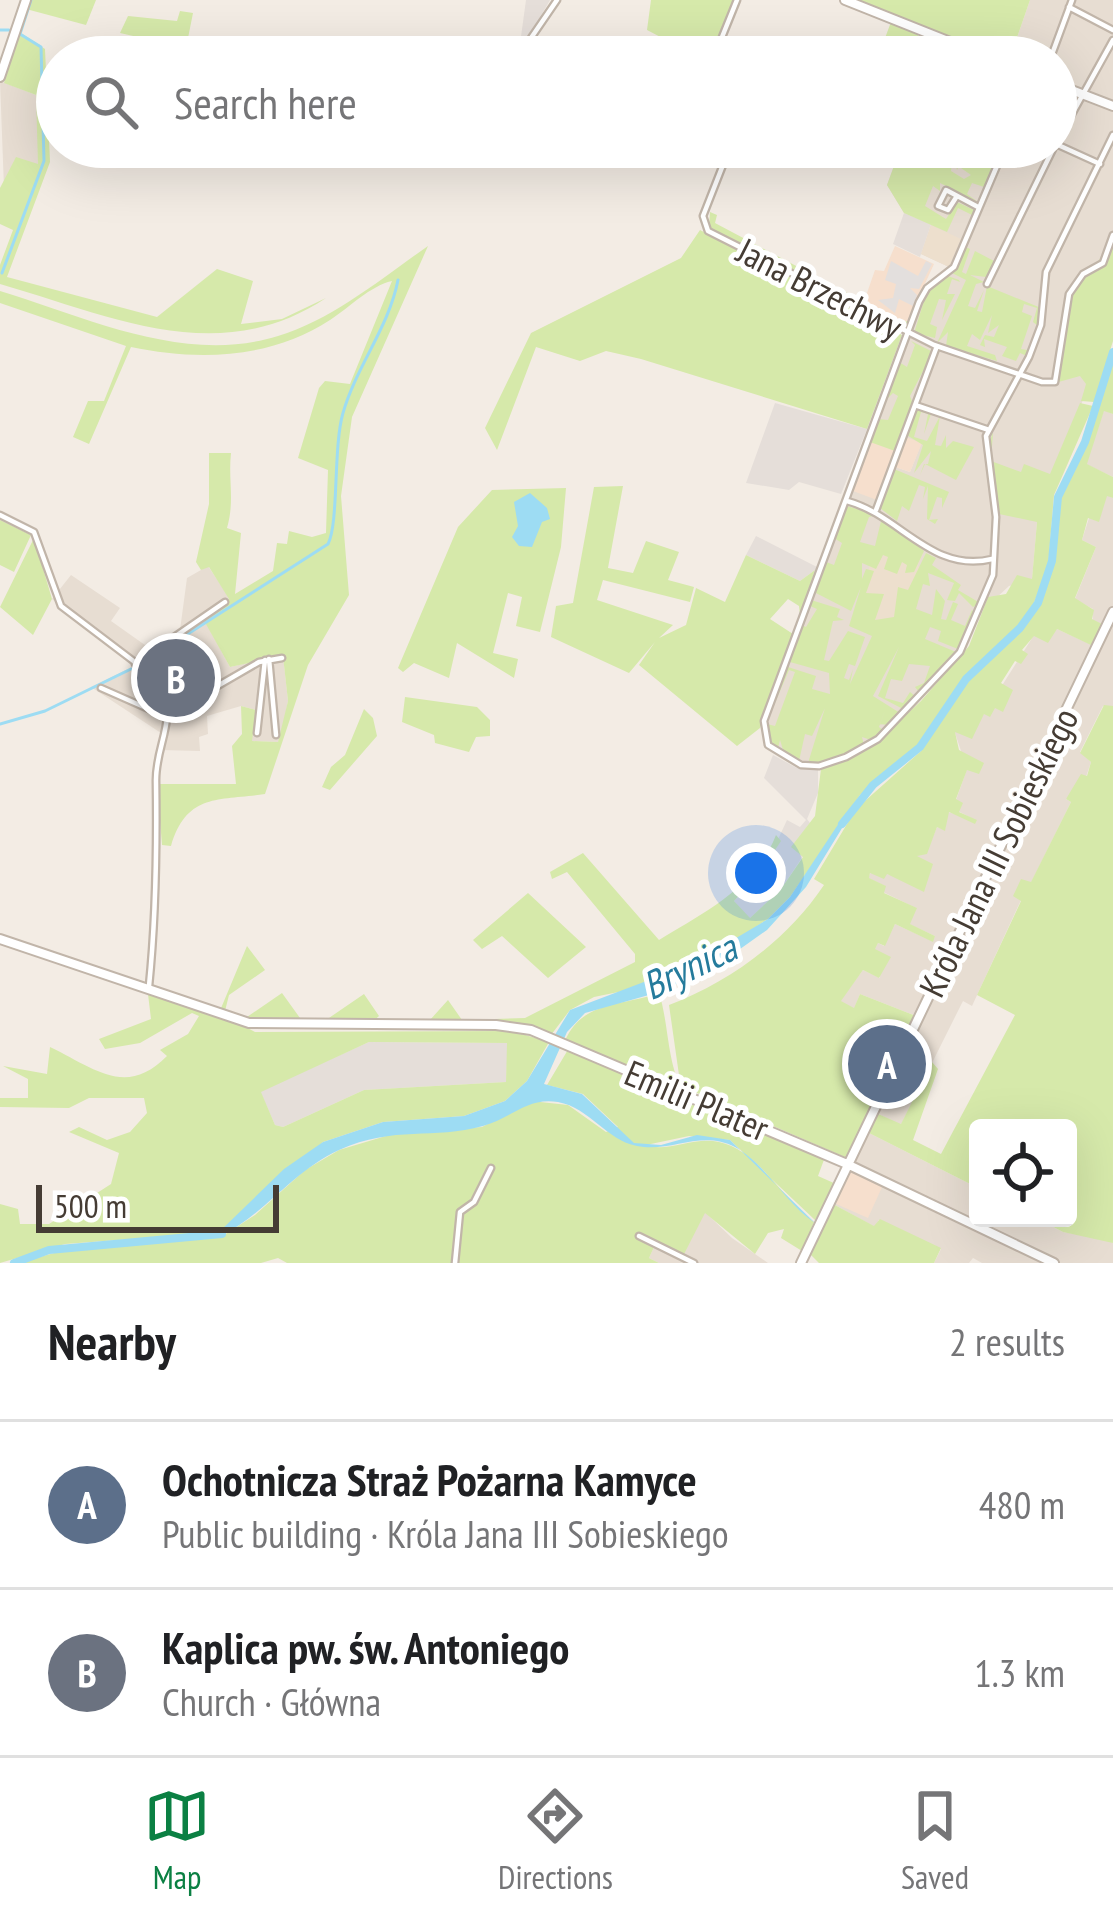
<!DOCTYPE html>
<meta charset="utf-8">
<style>
:root{--surface:#fff;--page:#f6f6f6;--text:#202124;--muted:#757577;--line:#e0e0e0;--accent:#0b8043}
body{margin:0;font-family:"PT Sans Narrow",sans-serif;background:var(--page);color:var(--text)}
.controls{position:absolute;right:36px;bottom:36px;display:grid;overflow:hidden;border-radius:12px;box-shadow:0 12px 48px #0002}
.controls button{width:108px;height:108px;display:grid;place-items:center;padding:0;border:0;border-bottom:3px solid var(--line);background:var(--surface);color:var(--text);font:60px sans-serif}
.scale{position:absolute;left:36px;bottom:30px;width:243px;box-sizing:border-box;padding-left:12px;border:6px solid #453c34;border-top:0;font-size:33px;line-height:42px;white-space:nowrap;color:#453c34;-webkit-text-stroke:9px #fff;paint-order:stroke}
.you{position:absolute;left:756px;top:873px;width:42px;height:42px;margin:-30px;border:9px solid #fff;border-radius:50%;background:#1a73e8;box-shadow:0 0 0 18px #1a73e833}
.badge{display:grid;place-items:center;width:78px;height:78px;border-radius:50%;background:var(--accent);color:#fff;font-size:39px;font-weight:700}
.pin{position:absolute;translate:-50% -50%;border:6px solid #fff;box-shadow:0 3px 12px #0006}
.list{margin:0;padding:0;list-style:none}
h2{display:flex;justify-content:space-between;align-items:center;height:156px;margin:0;padding:0 48px;font-size:51px}
h2 small{font-size:39px;font-weight:400;color:var(--muted)}
.list li{display:grid;grid-template-columns:78px 1fr auto;gap:36px;align-items:center;box-sizing:border-box;height:168px;padding:0 48px;border-top:3px solid var(--line)}
.list b{display:block;font-size:45px;white-space:nowrap}
.list p{margin:0;font-size:39px;white-space:nowrap;color:var(--muted)}
.list em{font-size:39px;font-style:normal;color:var(--muted)}
.icon{flex:none;width:66px;height:66px;fill:none;stroke:currentColor;stroke-width:2;stroke-linecap:round;stroke-linejoin:round}
.map{position:relative;flex:none;width:1113px;height:1263px;overflow:hidden}
.search{position:absolute;background:var(--surface);box-shadow:0 12px 48px #0002;left:36px;right:36px;top:36px;height:132px;display:flex;align-items:center;gap:30px;box-sizing:border-box;padding:0 42px;border-radius:66px;color:var(--muted);font-size:45px}
.sheet{height:492px;background:var(--surface)}
nav{display:flex;justify-content:space-around;align-items:center;box-sizing:border-box;height:168px;border-top:3px solid var(--line);background:var(--surface);font-size:33px;color:var(--muted)}
nav a{display:grid;justify-items:center;gap:6px}
nav .on{color:var(--accent)}
.map>svg:first-child{display:block}
.residential{fill:#e7ddd2}
.commercial{fill:#f6dfcd}
.industrial{fill:#e5ded9}
.education{fill:#eddfcd}
.green{fill:#d6e9aa;fill-rule:evenodd}
.parking{fill:#e3dfdd}
.water{fill:#9ddcf3}
.lines{fill:none;stroke-linecap:round;stroke-linejoin:round}
.stream{stroke:#9ddcf3;stroke-width:3}
.river{stroke:#9ddcf3;stroke-width:8}
.minor-casing{stroke:#c1b5a9;stroke-width:9}
.tertiary-casing{stroke:#c1b5a9;stroke-width:12}
.minor{stroke:#fff;stroke-width:4.5}
.tertiary{stroke:#fff;stroke-width:8}
.labels{text-anchor:middle;dominant-baseline:central;stroke-width:10;stroke-linejoin:round;paint-order:stroke}
.street-label{font-size:36px;fill:#453c34;stroke:#fff}
.water-label{font-size:39px;font-style:italic;fill:#257b9c;stroke:#fff}
</style>
<div class="map">
<svg width="1113" height="1263" viewBox="0 0 1113 1263">
<rect width="100%" height="100%" fill="#f3ece4"/>
<!-- residential -->
<path class="residential" d="M 1030,0 L 1113,0 L 1113,320 L 1037,522 L 1032,580 L 1009,586 L 994,600 L 985,596 L 959,651 L 869,744 L 818,763 L 802,763 L 781,754 L 767,733 L 769,717 L 853,491 L 890,465 L 910,472 L 921,444 L 895,449 L 871,442 L 926,294 L 956,270 L 1009,147 L 1056,147 L 1056,57 L 1012,52 Z
M 0,81 L 36,95 L 38,123 L 38,166 L 4,188 Z
M 901,147 L 1002,147 L 949,267 L 921,254 L 931,224 L 904,213 L 887,185 Z
M 1104,410 L 1113,414 L 1113,477 L 1086,464 Z
M 1107,495 L 1113,498 L 1113,706 L 1103,706 L 1080,752 L 1091,762 L 1086,777 L 1066,799 L 1071,802 L 1031,883 L 1022,880 L 1021,900 L 972,1006 L 963,1001 L 901,1125 L 874,1112 L 916,1016 L 860,994 L 854,1009 L 840,1001 L 863,970 L 880,978 L 874,950 L 878,943 L 884,946 L 895,924 L 932,941 L 935,936 L 909,924 L 916,908 L 883,892 L 885,886 L 868,878 L 871,872 L 887,874 L 922,885 L 917,856 L 919,851 L 926,854 L 937,827 L 945,830 L 948,812 L 977,821 L 958,811 L 956,800 L 967,769 L 954,730 L 984,714 L 1034,635 L 1057,629 L 1092,645 L 1093,609 L 1075,599 L 1096,547 L 1082,540 L 1089,518 Z
M 208,566 L 230,599 L 203,617 L 230,667 L 283,655 L 288,701 L 282,732 L 278,742 L 251,741 L 256,710 L 241,706 L 207,716 L 208,734 L 199,737 L 200,751 L 161,750 L 164,735 L 91,687 L 134,666 L 52,599 L 71,575 L 120,608 L 111,621 L 152,650 L 180,630 L 187,578 Z
M 869,1133 L 978,1188 L 978,1218 L 1036,1218 L 1063,1232 L 1106,1239 L 1113,1243 L 1113,1263 L 982,1263 L 973,1258 L 969,1263 L 934,1263 L 941,1249 L 879,1220 L 875,1227 L 833,1204 Z
M 705,1212 L 732,1238 L 768,1263 L 659,1263 L 649,1258 L 655,1245 Z"/>
<!-- commercial -->
<path class="commercial" d="M 895,246 L 934,264 L 908,321 L 902,322 L 869,307 L 867,293 L 875,270 L 884,271 Z
M 900,435 L 922,443 L 910,472 L 889,465 L 877,500 L 853,491 L 871,442 L 895,449 Z
M 851,1170 L 883,1185 L 868,1218 L 834,1203 Z"/>
<!-- industrial -->
<path class="industrial" d="M 526,0 L 550,0 L 532,31 L 542,39 L 531,57 L 510,57 L 520,44 Z
M 904,213 L 931,224 L 920,257 L 893,244 Z
M 775,403 L 867,429 L 841,494 L 799,482 L 789,490 L 746,483 Z
M 756,536 L 817,567 L 815,570 L 800,581 L 746,555 Z
M 773,755 L 797,768 L 818,769 L 818,793 L 807,819 L 810,823 L 792,847 L 803,856 L 781,889 L 749,919 L 734,901 L 761,876 L 787,820 L 800,827 L 806,820 L 764,778 Z
M 369,1042 L 508,1043 L 506,1082 L 364,1090 L 283,1127 L 275,1125 L 260,1091 Z"/>
<!-- education -->
<path class="education" d="M 931,225 L 961,239 L 949,267 L 921,254 Z
M 894,526 L 924,551 L 918,566 L 923,568 L 907,614 L 882,630 L 854,613 L 875,550 Z"/>
<!-- green -->
<path class="green" d="M 29,0 L 96,0 L 86,25 L 26,9 Z
M 651,0 L 733,0 L 711,57 L 699,57 L 647,30 Z
M 855,0 L 1030,0 L 1012,52 L 1004,57 Z
M 180,11 L 193,13 L 186,48 L 120,33 L 128,16 L 177,21 Z
M 891,22 L 919,33 L 909,57 L 878,57 Z
M 18,31 L 45,49 L 50,162 L 7,277 L 157,317 L 217,269 L 253,281 L 241,324 L 282,319 L 326,298 C 219,369 111,316 0,284 L 0,265 L 13,230 L 0,224 L 0,188 L 16,157 L 38,164 L 36,95 L 4,83 Z
M 901,147 L 968,147 L 957,170 L 953,152 L 951,171 L 964,179 L 971,175 L 961,168 L 969,150 L 980,160 L 994,162 L 984,187 L 972,183 L 967,194 L 978,202 L 940,183 L 940,191 L 933,186 L 925,206 L 946,219 L 957,202 L 974,210 L 972,215 L 958,208 L 947,232 L 904,213 L 887,185 Z
M 710,212 L 717,215 L 715,223 L 902,322 L 908,321 L 915,304 L 909,326 L 709,229 Z
M 700,230 L 902,335 L 867,429 L 641,359 L 606,351 L 580,361 L 536,347 L 497,450 L 485,428 L 531,333 L 681,258 Z
M 1113,236 L 1113,341 L 1094,402 L 1081,401 L 1086,384 L 1080,376 L 1055,383 C 1060,355 1060,313 1074,288 C 1087,265 1099,270 1113,236 Z
M 428,246 L 352,417 L 341,496 L 349,595 L 308,665 L 265,794 C 220,801 187,792 171,846 L 162,845 L 157,784 L 236,784 L 232,746 L 242,734 L 241,706 L 256,710 L 252,741 L 278,742 L 288,701 L 283,656 L 230,667 L 202,617 L 229,599 L 209,567 L 201,570 L 196,562 L 209,504 L 209,453 L 231,453 C 228,481 235,500 227,528 L 241,533 L 235,594 L 273,571 L 277,543 L 287,544 L 289,531 L 312,537 L 326,533 L 328,470 L 298,458 L 319,388 L 325,381 L 350,384 L 392,281 C 370,286 350,307 330,320 C 271,359 198,361 131,347 L 89,444 L 73,437 L 88,401 L 104,401 L 126,346 L 0,303 L 0,291 C 88,318 185,365 278,336 C 332,320 382,278 428,246 Z
M 964,246 L 970,249 L 962,272 L 966,274 L 975,251 L 994,261 L 986,277 L 970,275 L 984,282 L 976,284 L 968,306 L 975,308 L 984,290 L 977,311 L 982,312 L 987,286 L 1041,308 L 1038,326 L 1033,322 L 1037,308 L 1024,304 L 1022,312 L 1032,316 L 1021,349 L 1027,350 L 1037,330 L 1027,356 L 1020,353 L 1016,361 L 1002,356 L 1007,347 L 984,339 L 985,347 L 980,345 L 985,335 L 994,337 L 999,325 L 988,333 L 992,315 L 980,340 L 972,334 L 967,346 L 995,355 L 997,361 L 946,346 L 948,332 L 937,343 L 966,280 L 952,273 Z
M 948,276 L 959,280 L 960,282 L 952,279 L 947,294 L 955,294 L 942,320 L 946,300 L 939,299 L 930,324 L 937,327 L 935,338 L 914,333 L 927,291 Z
M 911,341 L 933,352 L 910,396 L 913,404 L 895,451 L 870,442 L 878,419 L 888,420 L 898,396 L 893,393 L 885,401 L 899,362 L 907,367 L 915,345 Z
M 1113,363 L 1113,414 L 1104,411 L 1087,464 L 1113,477 L 1113,498 L 1107,496 L 1099,522 L 1088,518 L 1082,540 L 1096,547 L 1075,598 L 1094,610 L 1092,619 L 1104,625 L 1093,646 L 1057,629 L 1048,643 L 1034,636 L 1022,650 L 1028,654 L 1021,664 L 1015,661 L 1001,683 L 1013,690 L 1003,712 L 995,708 L 990,717 L 984,714 L 972,739 L 955,732 L 959,750 L 984,763 L 979,774 L 967,770 L 956,799 L 963,803 L 959,812 L 977,820 L 975,824 L 949,812 L 945,831 L 937,827 L 927,854 L 917,856 L 933,864 L 924,892 L 887,874 L 884,879 L 870,873 L 869,878 L 886,886 L 884,893 L 917,908 L 910,924 L 935,936 L 933,942 L 895,924 L 885,946 L 878,943 L 875,949 L 891,957 L 879,978 L 863,970 L 841,1001 L 854,1008 L 860,994 L 916,1016 L 895,1060 L 881,1053 L 872,1071 L 886,1079 L 847,1158 L 690,1090 L 679,1075 L 669,1005 C 730,982 787,940 824,885 L 814,879 L 856,809 L 921,751 L 960,688 L 1039,608 L 1055,562 L 1061,494 L 1083,453 Z
M 1080,403 L 1093,406 L 1054,495 L 1048,567 L 1030,613 L 957,687 L 919,745 L 860,795 L 790,897 L 768,919 L 719,951 L 638,988 L 594,997 L 570,1010 L 551,1035 L 531,1028 L 401,1022 L 430,1020 L 448,1000 L 462,1020 L 525,1018 L 635,962 L 635,954 L 567,872 L 552,879 L 550,872 L 583,853 L 659,940 C 703,913 756,887 776,835 L 781,841 L 775,850 L 779,855 L 734,901 L 750,918 L 781,889 L 803,857 L 791,847 L 815,816 L 821,769 L 877,742 L 921,701 L 969,646 L 988,597 L 1006,594 L 1017,575 L 1032,579 L 1037,522 L 999,514 C 993,488 982,457 993,432 L 991,461 L 1021,472 L 1024,464 L 1050,474 Z
M 917,408 L 931,414 L 924,434 L 928,414 L 921,412 L 914,437 L 927,441 L 940,416 L 935,445 L 941,446 L 946,435 L 946,448 L 953,441 L 974,447 L 956,480 L 925,464 L 920,475 L 924,464 L 928,464 L 931,451 L 914,473 L 923,445 L 905,434 Z
M 894,469 L 949,492 L 942,508 L 942,498 L 937,497 L 929,520 L 938,519 L 935,524 L 927,519 L 928,486 L 923,499 L 925,487 L 919,485 L 909,511 L 902,506 L 897,521 L 880,508 Z
M 623,486 L 608,568 L 633,573 L 646,541 L 679,552 L 668,580 L 694,587 L 690,602 L 603,580 L 597,600 L 673,625 L 659,638 L 686,625 L 696,588 L 725,602 L 746,555 L 800,581 L 815,570 L 800,615 L 799,606 L 788,599 L 770,619 L 793,634 L 760,728 L 737,746 L 639,665 L 655,642 L 629,673 L 551,637 L 556,606 L 573,603 L 594,487 Z
M 566,488 L 561,547 L 540,632 L 516,626 L 522,597 L 508,593 L 493,653 L 518,659 L 514,678 L 457,643 L 449,678 L 414,663 L 403,672 L 398,668 L 458,527 L 492,490 Z
M 847,506 L 878,515 L 869,517 L 860,542 L 875,546 L 882,517 L 924,551 L 914,572 L 905,573 L 907,565 L 902,562 L 897,574 L 884,569 L 888,557 L 883,555 L 876,569 L 862,563 L 862,579 L 866,569 L 874,571 L 866,593 L 884,594 L 875,620 L 894,617 L 898,587 L 908,590 L 926,553 L 936,558 L 932,565 L 961,585 L 958,590 L 980,603 L 973,607 L 959,593 L 955,601 L 947,600 L 954,583 L 928,573 L 930,586 L 923,584 L 916,609 L 932,615 L 936,589 L 945,601 L 941,619 L 946,620 L 953,602 L 958,604 L 951,620 L 965,626 L 972,610 L 975,613 L 958,649 L 938,641 L 941,631 L 930,627 L 925,639 L 956,652 L 919,692 L 915,687 L 924,683 L 930,666 L 909,664 L 902,681 L 891,679 L 885,698 L 903,703 L 910,692 L 915,696 L 903,709 L 878,696 L 899,647 L 873,696 L 900,713 L 888,725 L 880,724 L 886,708 L 879,727 L 883,730 L 871,740 L 862,737 L 864,745 L 827,762 L 808,763 L 825,708 L 812,736 L 805,734 L 799,761 L 784,753 L 780,740 L 778,748 L 773,747 L 767,724 L 775,726 L 795,672 L 789,670 L 769,717 L 788,667 L 816,676 L 812,689 L 830,694 L 829,673 L 790,662 L 802,625 L 806,627 L 817,609 L 810,606 L 811,600 L 840,609 L 837,617 L 844,620 L 833,621 L 824,660 L 829,661 L 848,631 L 865,637 L 855,666 L 849,664 L 844,678 L 849,680 L 853,669 L 850,684 L 872,636 L 849,626 L 861,587 L 851,611 L 814,592 L 826,562 L 834,565 L 842,543 L 834,538 Z
M 0,520 L 31,535 L 14,572 L 0,565 Z
M 34,538 L 52,599 L 33,635 L 0,607 Z
M 405,697 L 477,707 L 490,720 L 490,736 L 476,737 L 469,752 L 435,743 L 434,735 L 402,722 Z
M 1104,705 L 1113,706 L 1113,1243 L 1063,1232 L 1036,1218 L 1068,1218 L 1068,1128 L 978,1128 L 978,1188 L 869,1133 L 876,1113 L 901,1124 L 932,1062 L 938,1069 L 913,1140 L 941,1154 L 1015,1015 L 977,995 L 1021,901 L 1013,896 L 1021,879 L 1031,882 L 1071,802 L 1066,799 L 1081,774 L 1087,776 L 1091,762 L 1080,753 Z
M 364,709 L 373,718 L 377,736 L 330,790 L 322,787 L 331,767 L 345,755 Z
M 528,893 L 586,947 L 548,978 L 502,936 L 482,949 L 473,940 Z
M 0,944 L 242,1025 L 255,1032 L 512,1031 L 549,1042 L 527,1081 L 505,1101 L 464,1116 L 383,1122 L 323,1142 L 224,1232 L 65,1244 L 0,1263 L 0,1204 L 18,1209 L 20,1224 L 49,1224 L 111,1184 L 119,1153 L 69,1132 L 79,1127 L 107,1140 L 130,1132 L 147,1113 L 144,1098 L 89,1098 L 69,1108 L 0,1107 L 0,1098 L 28,1098 L 28,1079 L 3,1066 L 47,1074 L 50,1047 C 94,1068 126,1098 167,1056 L 160,1050 L 188,1034 L 199,1016 L 192,1013 L 140,1043 L 105,1049 L 99,1039 L 151,1019 L 148,994 ZM 369,1042 L 507,1043 L 506,1082 L 364,1090 L 283,1127 L 275,1125 L 261,1092 Z
M 247,946 L 265,970 L 229,995 L 225,1011 L 247,1017 L 282,993 L 300,1018 L 326,1020 L 364,994 L 379,1016 L 369,1025 L 252,1023 L 219,1013 Z
M 659,993 C 669,1023 667,1067 684,1092 L 565,1041 C 582,1000 624,1006 659,993 Z
M 569,1048 L 825,1157 L 818,1176 L 836,1184 L 815,1220 L 730,1140 L 689,1136 L 646,1145 C 667,1153 694,1136 719,1142 C 758,1150 783,1200 814,1222 L 802,1251 L 781,1238 L 784,1229 L 768,1233 L 755,1254 L 705,1213 L 682,1258 L 655,1245 L 649,1258 L 659,1263 L 287,1263 L 278,1258 L 261,1263 L 18,1263 L 65,1250 L 221,1237 L 255,1215 L 305,1170 L 339,1150 L 396,1133 L 482,1127 L 531,1101 L 568,1105 L 606,1132 L 618,1127 L 583,1094 L 547,1085 Z
M 833,1204 L 874,1226 L 880,1219 L 941,1248 L 934,1263 L 819,1263 L 809,1253 Z"/>
<!-- parking -->
<path class="parking" d="M 891,261 L 918,276 L 926,261 L 932,264 L 919,289 L 910,288 L 917,295 L 913,306 L 899,299 L 895,313 L 878,300 L 893,298 L 896,284 L 885,280 Z"/>
<!-- water -->
<path class="water" d="M 530,493 L 547,508 L 550,519 L 542,522 L 532,547 L 519,546 L 512,537 L 518,526 L 514,502 Z
M 843,817 L 847,820 L 806,887 L 767,930 L 726,959 L 663,991 L 585,1013 L 567,1032 L 544,1084 L 582,1094 L 634,1143 L 661,1145 L 697,1135 L 730,1140 L 815,1223 C 785,1203 766,1164 735,1147 C 701,1129 671,1153 637,1146 C 606,1140 590,1108 558,1102 C 527,1097 512,1118 483,1126 C 433,1140 395,1125 339,1150 C 293,1171 266,1213 221,1236 L 216,1235 L 284,1169 L 323,1142 L 383,1122 L 464,1116 L 505,1101 L 527,1081 L 570,1010 L 694,963 L 768,919 L 790,897 Z"/>
<g class="lines">
<!-- stream -->
<path class="stream" d="M 0,30 L 9,30
M 2,273 L 44,161 L 41,47 L 20,34 L 31,0
M 144,662 L 328,544 C 339,523 333,447 343,413 C 356,367 389,327 398,280
M 0,724 L 45,711 L 131,669"/>
<!-- river -->
<path class="river" d="M 842,824 L 873,785 L 920,747 L 966,679 L 1020,628 L 1038,603 L 1052,561 L 1058,497 L 1085,442 L 1113,352
M 14,1263 L 49,1250 L 222,1234"/>
<!-- minor casing -->
<g class="minor-casing">
<path id="minor" d="M 1069,7 L 1113,30
M 531,38 L 557,0
M 714,57 L 737,0
M 1051,57 L 1072,0
M 1056,143 L 1113,40
M 1056,144 L 1100,164
M 730,147 L 703,216 L 708,231 L 934,345 L 1042,382 L 1055,382 L 1069,294 L 1083,274 L 1103,263 L 1113,235
M 1005,147 L 954,267 L 927,288 L 919,302 L 764,721 L 768,745 L 801,765 L 819,766 L 846,757 L 878,739 L 960,652 L 993,575 L 996,517 L 986,436 L 1029,357 L 1041,325 L 1046,272 L 1113,135
M 957,196 L 948,210 L 938,206 L 946,190 L 948,191 L 978,207
M 987,284 L 1054,147
M 915,405 L 989,430
M 847,501 C 900,515 932,574 992,559
M 876,510 L 937,346
M 0,515 L 34,532 L 61,606 L 161,682 L 214,688 L 259,662 L 282,658
M 269,659 L 276,735
M 135,664 L 225,602
M 101,688 L 169,718
M 257,733 L 265,660
M 149,986 C 156,917 157,851 156,782 C 155,745 178,721 161,683
M 639,1236 L 694,1263
M 455,1263 L 460,1212 L 474,1202 L 491,1168"/>
</g>
<!-- tertiary casing -->
<g class="tertiary-casing">
<path id="tertiary" d="M 845,0 L 988,57
M 0,77 L 26,0
M 1056,84 L 1113,106
M 0,939 L 249,1023 L 496,1025 L 531,1030 L 847,1164 L 1054,1263
M 801,1263 L 1113,612"/>
</g>
<!-- minor -->
<use href="#minor" class="minor"/>
<!-- tertiary -->
<use href="#tertiary" class="tertiary"/>
</g>
<g class="labels">
<!-- street labels -->
<g class="street-label">
<text transform="translate(820 288) rotate(27)">Jana Brzechwy</text>
<text transform="translate(998 852) rotate(-64)">Króla Jana III Sobieskiego</text>
<text transform="translate(697 1100) rotate(23)">Emilii Plater</text>
</g>
<!-- water labels -->
<g class="water-label">
<text transform="translate(689 966) rotate(-26)">Brynica</text>
</g>
</g>
</svg>
<div class="controls">
<button><svg class="icon" aria-label="locate" viewBox="0 0 24 24"><circle cx="12" cy="12" r="6"/><path d="M12 2v4M12 18v4M2 12h4M18 12h4"/></svg></button>
</div>
<div class="scale">500 m</div>
<div class="you"></div>
<div class="pin badge" style="left:887px;top:1064px;background:#5c6f8a">A</div>
<div class="pin badge" style="left:176px;top:678px;background:#6b7280">B</div>
<div class="search"><svg class="icon" aria-label="search" viewBox="0 0 24 24"><circle cx="10" cy="10" r="6"/><path d="M15 15l6 6"/></svg>Search here</div>
</div>
<section class="sheet">
<h2>Nearby<small>2 results</small></h2>
<ul class="list">
<li><span class="badge" style="background:#5c6f8a">A</span><div><b>Ochotnicza Straż Pożarna Kamyce</b><p>Public building · Króla Jana III Sobieskiego</p></div><em>480 m</em></li>
<li><span class="badge" style="background:#6b7280">B</span><div><b>Kaplica pw. św. Antoniego</b><p>Church · Główna</p></div><em>1.3 km</em></li>
</ul>
</section>
<nav>
<a class="on"><svg class="icon" aria-label="map" viewBox="0 0 24 24"><path d="M3 6l6-2 6 2 6-2v14l-6 2-6-2-6 2zM9 4v14M15 6v14"/></svg>Map</a>
<a><svg class="icon" aria-label="directions" viewBox="0 0 24 24"><path d="M12 3l9 9-9 9-9-9zM9 14v-3h6M13 9l2 2-2 2"/></svg>Directions</a>
<a><svg class="icon" aria-label="saved" viewBox="0 0 24 24"><path d="M7 4h10v16l-5-4-5 4z"/></svg>Saved</a>
</nav>
